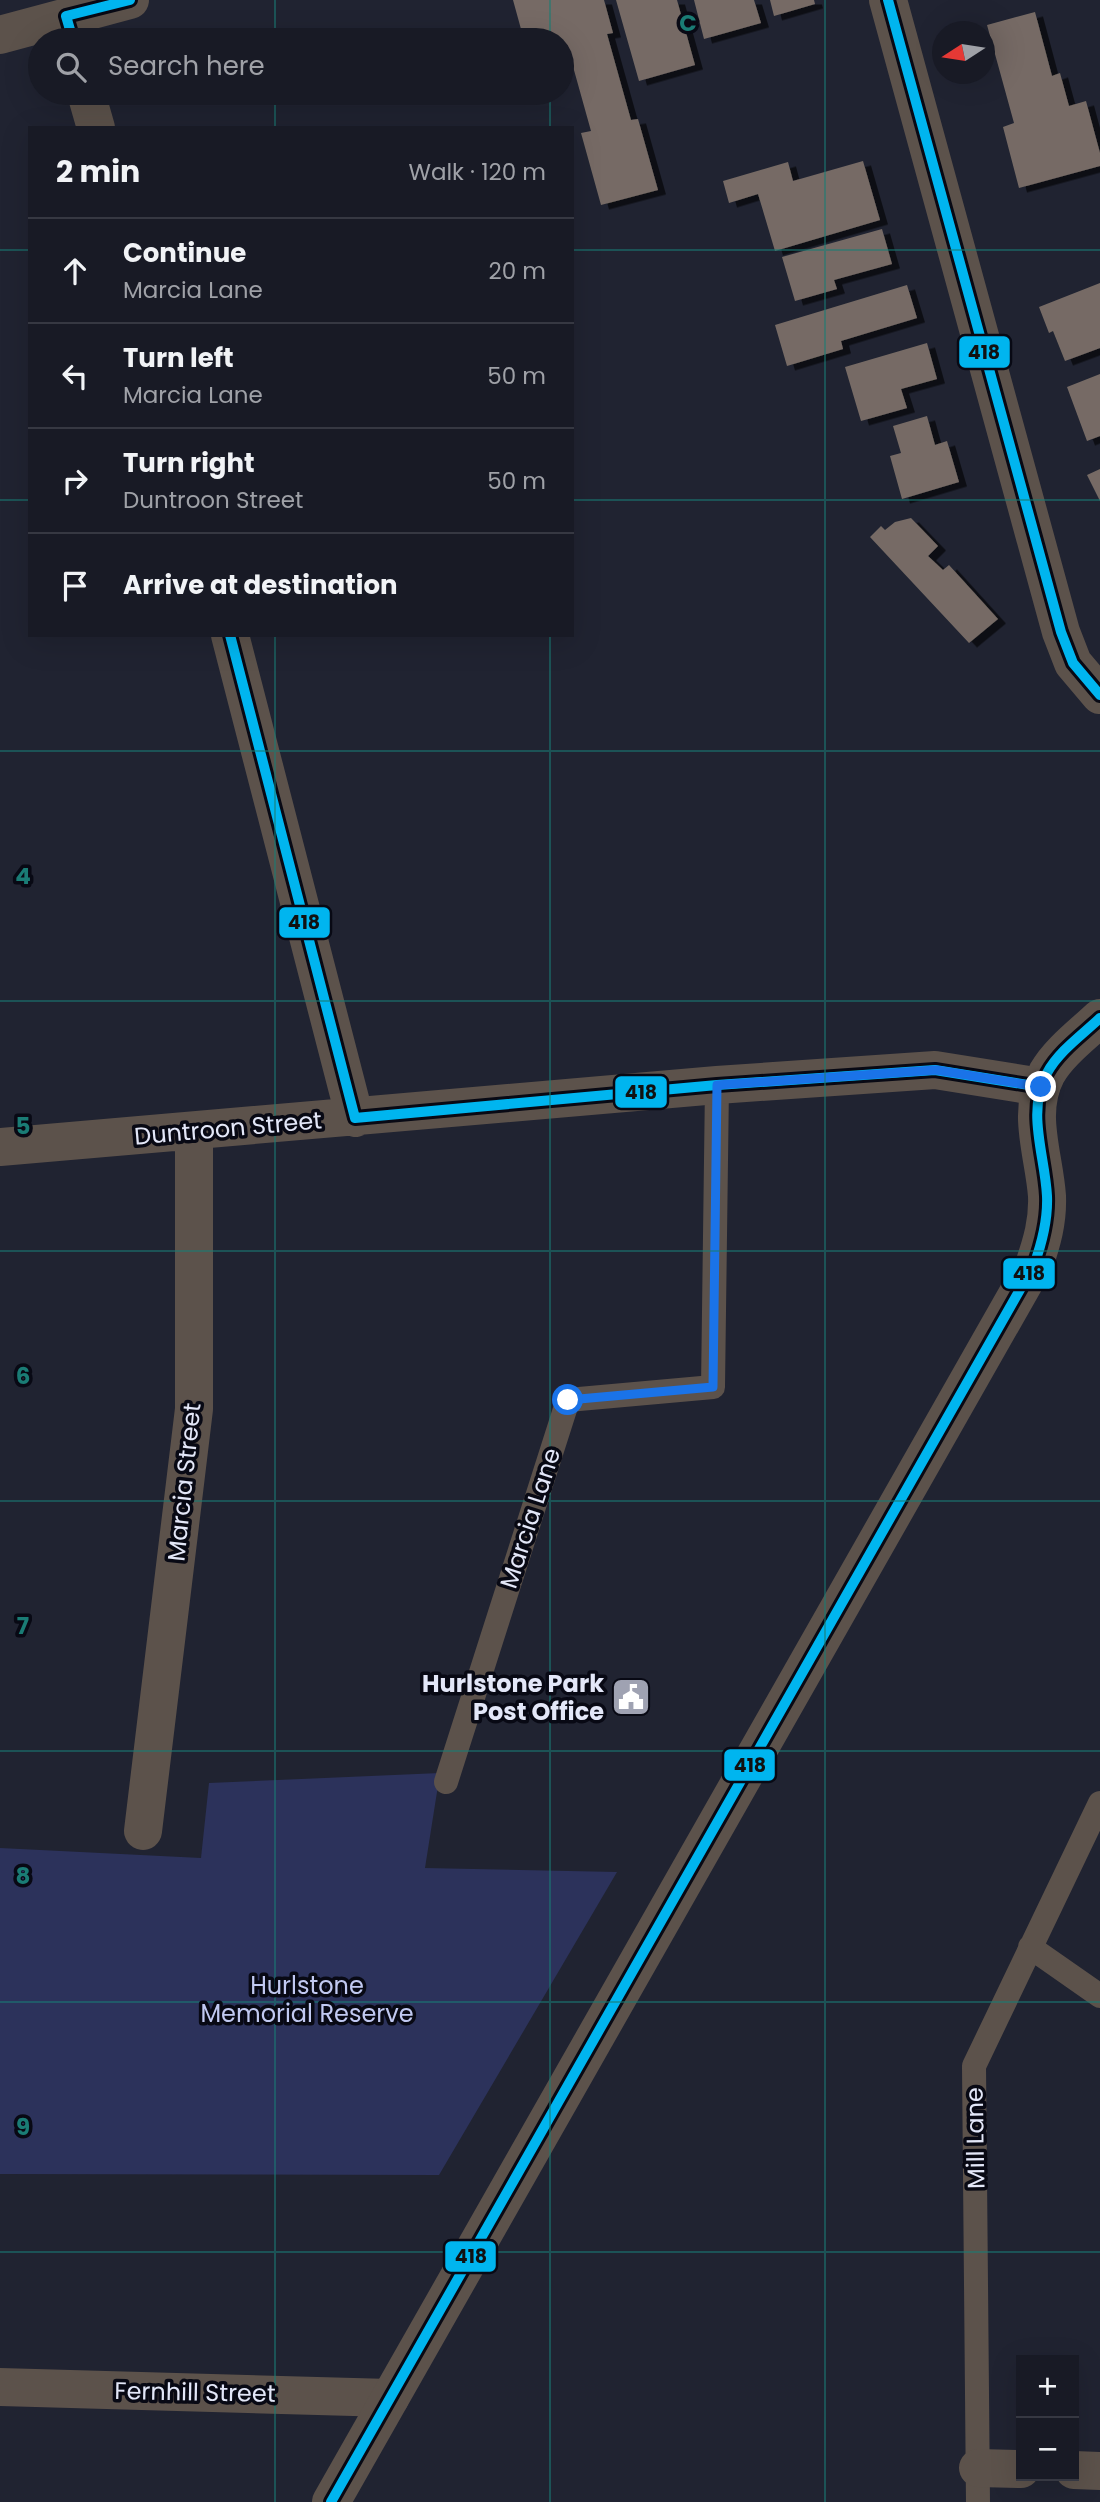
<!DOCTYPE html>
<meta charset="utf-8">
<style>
:root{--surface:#181a25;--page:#252732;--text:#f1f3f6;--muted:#9fa1a7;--line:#363842}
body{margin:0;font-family:Poppins,sans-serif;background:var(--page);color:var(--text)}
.controls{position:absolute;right:21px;bottom:21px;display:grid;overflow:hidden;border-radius:0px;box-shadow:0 7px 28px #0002}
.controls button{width:63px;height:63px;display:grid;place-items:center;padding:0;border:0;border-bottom:2px solid var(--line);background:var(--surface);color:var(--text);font:35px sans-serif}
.compass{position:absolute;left:932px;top:21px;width:63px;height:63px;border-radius:50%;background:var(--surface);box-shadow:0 7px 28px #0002;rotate:258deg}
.stop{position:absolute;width:21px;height:21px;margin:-16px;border:5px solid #1a73e8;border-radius:50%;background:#fff}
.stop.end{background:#1a73e8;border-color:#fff;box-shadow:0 2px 7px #0008}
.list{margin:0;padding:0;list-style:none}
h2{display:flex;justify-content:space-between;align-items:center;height:91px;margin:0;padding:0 28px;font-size:30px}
h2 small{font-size:23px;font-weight:400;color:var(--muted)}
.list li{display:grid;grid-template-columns:46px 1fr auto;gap:21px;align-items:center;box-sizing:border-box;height:105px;padding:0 28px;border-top:2px solid var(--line)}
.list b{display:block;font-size:26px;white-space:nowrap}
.list p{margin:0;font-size:23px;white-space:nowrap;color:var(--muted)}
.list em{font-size:23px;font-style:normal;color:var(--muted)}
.icon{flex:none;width:38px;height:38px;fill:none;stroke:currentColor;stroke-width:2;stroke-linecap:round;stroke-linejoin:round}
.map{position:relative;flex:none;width:1100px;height:2502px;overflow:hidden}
.search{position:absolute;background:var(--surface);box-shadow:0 7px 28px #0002;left:28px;top:28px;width:546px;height:77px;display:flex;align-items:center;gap:18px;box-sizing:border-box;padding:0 24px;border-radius:38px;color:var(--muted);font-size:26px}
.panel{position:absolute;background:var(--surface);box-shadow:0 7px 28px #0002;left:28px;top:126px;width:546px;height:511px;border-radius:0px}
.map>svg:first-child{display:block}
.green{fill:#2c325b}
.building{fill:#766b65;filter:url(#shadow)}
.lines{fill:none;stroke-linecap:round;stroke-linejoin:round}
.service{stroke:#5c524b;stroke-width:24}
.minor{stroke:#5c524b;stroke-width:38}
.tertiary{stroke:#5c524b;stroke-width:38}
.bus-1-casing{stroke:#080914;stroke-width:16}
.bus-1{stroke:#00b5ef;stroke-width:10}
.route{stroke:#1a73e8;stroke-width:9}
.grid{fill:none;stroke:#1a7c75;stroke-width:2;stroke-opacity:0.55}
.labels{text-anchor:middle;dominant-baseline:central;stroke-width:7;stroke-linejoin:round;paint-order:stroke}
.street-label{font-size:24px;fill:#e3e7f8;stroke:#080914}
.poi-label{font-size:24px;font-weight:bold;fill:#e3e7f8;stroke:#080914;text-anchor:end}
.park-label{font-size:24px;fill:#c1c9f1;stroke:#080914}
.grid-label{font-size:23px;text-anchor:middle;font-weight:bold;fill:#1a7c75;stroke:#080914;stroke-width:7;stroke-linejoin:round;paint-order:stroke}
.line-badge{stroke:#080914;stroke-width:2.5}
.pale-badge-label{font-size:19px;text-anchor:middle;font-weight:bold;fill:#111}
</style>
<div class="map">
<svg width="1100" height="2502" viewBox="0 0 1100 2502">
<defs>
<filter id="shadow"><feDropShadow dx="8" dy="4.5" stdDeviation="0" flood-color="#0009"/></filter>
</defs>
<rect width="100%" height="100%" fill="#202331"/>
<!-- green -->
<path class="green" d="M 440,1773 L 425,1868 L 617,1872 L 439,2175 L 0,2174 L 0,1848 L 201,1858 L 209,1783 Z"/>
<!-- building -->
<path class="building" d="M 513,0 L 604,0 L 613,33 L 607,34 L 631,120 L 638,119 L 658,190 L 601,205 L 581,133 L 591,131 L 567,45 L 562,47 L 562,40 L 524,40 Z
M 616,0 L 677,0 L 695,65 L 639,81 Z
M 694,0 L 754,0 L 761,23 L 704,39 Z
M 770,0 L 814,0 L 815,4 L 774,16 Z
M 1035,12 L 1052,76 L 1060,73 L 1069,106 L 1086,101 L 1100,153 L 1100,166 L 1019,188 L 1003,127 L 1014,123 L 987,25 Z
M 863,161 L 880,220 L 775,251 L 758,194 L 729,203 L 723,181 L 788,162 L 793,181 Z
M 882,229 L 892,264 L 834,280 L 837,289 L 795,301 L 782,257 Z
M 1100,283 L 1100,348 L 1065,361 L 1053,331 L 1049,333 L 1039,307 Z
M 907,285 L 917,318 L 841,341 L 843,349 L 787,366 L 775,325 Z
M 927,343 L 937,379 L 901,389 L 907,408 L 861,421 L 845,367 Z
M 1100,374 L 1100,436 L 1087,441 L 1067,387 Z
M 927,416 L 935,445 L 947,441 L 959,482 L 902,499 L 890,456 L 901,453 L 893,426 Z
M 1100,469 L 1100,501 L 1087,475 Z
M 911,518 L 938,546 L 928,556 L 943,570 L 949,565 L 998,619 L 969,643 L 870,537 L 881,526 L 885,530 L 895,522 Z"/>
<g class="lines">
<!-- service -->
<path class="service" d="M 446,1782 L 568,1400 L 713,1387 L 717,1085
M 1030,1947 L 1100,1996
M 978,2502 L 974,2066 L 1100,1803"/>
<!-- minor -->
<path class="minor" d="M 0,35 L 130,0
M 86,93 L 96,128
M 230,635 L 355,1118
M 0,1147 L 717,1085 L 935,1070 L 1041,1087
M 143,1831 L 194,1409 L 194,1132
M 0,2387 L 390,2398
M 978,2468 L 1021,2469
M 1074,2470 L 1100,2471"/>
<!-- tertiary -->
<path class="tertiary" d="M 888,0 L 1061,632 L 1073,663 L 1100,695
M 331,2502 L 1034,1265 C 1042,1242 1048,1221 1047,1196 C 1044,1154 1026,1113 1047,1073 C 1059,1052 1082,1035 1100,1018"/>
<!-- bus-1 casing -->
<g class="bus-1-casing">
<path id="bus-1" d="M 888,0 L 1061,632 L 1073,663 L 1100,695
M 73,40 L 66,16 L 130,0
M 230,635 L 355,1118 L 717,1085 L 935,1070 L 1041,1087
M 331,2502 L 1034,1265 C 1042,1243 1048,1220 1047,1196 C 1045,1155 1026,1112 1047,1073 C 1059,1051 1082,1035 1100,1018"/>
</g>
<!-- bus-1 -->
<use href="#bus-1" class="bus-1"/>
</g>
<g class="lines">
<!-- route -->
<path class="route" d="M 568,1400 L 713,1387 L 717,1085 L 936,1070 L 1041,1087"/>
</g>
<!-- grid -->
<path class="grid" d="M 275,0 L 275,40M 550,0 L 550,40M 825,0 L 825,2502M 275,93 L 275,128M 550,93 L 550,128M 0,250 L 30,250M 572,250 L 1100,250M 0,500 L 30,500M 572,500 L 1100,500M 275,635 L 275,2502M 550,635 L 550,2502M 0,751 L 1100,751M 0,1001 L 1100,1001M 0,1251 L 1100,1251M 0,1501 L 1100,1501M 0,1751 L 1100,1751M 0,2002 L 1100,2002M 0,2252 L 1100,2252"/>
<!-- icons -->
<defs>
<g id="civic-square" transform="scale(2.0125)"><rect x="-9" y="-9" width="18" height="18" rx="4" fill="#9fa2b2" stroke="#080914"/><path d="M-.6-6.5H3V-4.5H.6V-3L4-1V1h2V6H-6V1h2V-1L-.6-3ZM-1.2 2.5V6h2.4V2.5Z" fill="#fff"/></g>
</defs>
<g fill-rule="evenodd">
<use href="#civic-square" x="631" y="1697"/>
</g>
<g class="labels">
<!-- street labels -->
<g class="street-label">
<text transform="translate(228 1128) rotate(-5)">Duntroon Street</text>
<text transform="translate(184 1482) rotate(-84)">Marcia Street</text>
<text transform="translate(530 1518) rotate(-72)">Marcia Lane</text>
<text transform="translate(975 2138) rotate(-91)">Mill Lane</text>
<text transform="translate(195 2392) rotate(1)">Fernhill Street</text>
</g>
<!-- poi labels -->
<g class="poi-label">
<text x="604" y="1683">Hurlstone Park<tspan x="604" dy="28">Post Office</tspan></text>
</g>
<!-- park labels -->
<g class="park-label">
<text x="307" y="1985">Hurlstone<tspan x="307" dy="28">Memorial Reserve</tspan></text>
</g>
</g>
<g class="grid-label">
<text x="688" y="31">C</text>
<text x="23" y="884">4</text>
<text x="23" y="1134">5</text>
<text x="23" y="1384">6</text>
<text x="23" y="1634">7</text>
<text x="23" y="1884">8</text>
<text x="23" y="2135">9</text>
</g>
<g class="line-badge">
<rect x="958" y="335" width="53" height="34" rx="7" fill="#00b5ef"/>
<rect x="278" y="906" width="53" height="33" rx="7" fill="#00b5ef"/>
<rect x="614" y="1075" width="54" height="34" rx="7" fill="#00b5ef"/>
<rect x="1002" y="1257" width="54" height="33" rx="7" fill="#00b5ef"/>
<rect x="723" y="1748" width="53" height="34" rx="7" fill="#00b5ef"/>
<rect x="444" y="2240" width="53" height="33" rx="7" fill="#00b5ef"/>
</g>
<g class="pale-badge-label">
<text x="984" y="359">418</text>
<text x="304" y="929">418</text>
<text x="641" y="1099">418</text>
<text x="1029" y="1280">418</text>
<text x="750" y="1772">418</text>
<text x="471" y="2263">418</text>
</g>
</svg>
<div class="controls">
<button>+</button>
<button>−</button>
</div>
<svg class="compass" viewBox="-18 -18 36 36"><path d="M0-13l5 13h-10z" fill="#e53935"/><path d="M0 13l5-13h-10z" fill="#9fa1a7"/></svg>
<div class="stop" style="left:568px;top:1400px"></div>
<div class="stop end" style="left:1041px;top:1087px"></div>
<div class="search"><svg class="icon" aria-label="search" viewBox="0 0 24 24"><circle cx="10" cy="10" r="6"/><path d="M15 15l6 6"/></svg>Search here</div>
<section class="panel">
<h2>2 min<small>Walk · 120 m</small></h2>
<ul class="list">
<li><svg class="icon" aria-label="ahead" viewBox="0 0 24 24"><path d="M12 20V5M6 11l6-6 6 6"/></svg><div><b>Continue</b><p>Marcia Lane</p></div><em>20 m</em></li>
<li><svg class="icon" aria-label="left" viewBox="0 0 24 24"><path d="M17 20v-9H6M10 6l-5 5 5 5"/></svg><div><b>Turn left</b><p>Marcia Lane</p></div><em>50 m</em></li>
<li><svg class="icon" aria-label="right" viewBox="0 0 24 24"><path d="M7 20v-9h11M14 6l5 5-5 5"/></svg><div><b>Turn right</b><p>Duntroon Street</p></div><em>50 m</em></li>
<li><svg class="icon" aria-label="arrive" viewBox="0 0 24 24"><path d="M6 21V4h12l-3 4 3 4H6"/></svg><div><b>Arrive at destination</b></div></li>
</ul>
</section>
</div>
